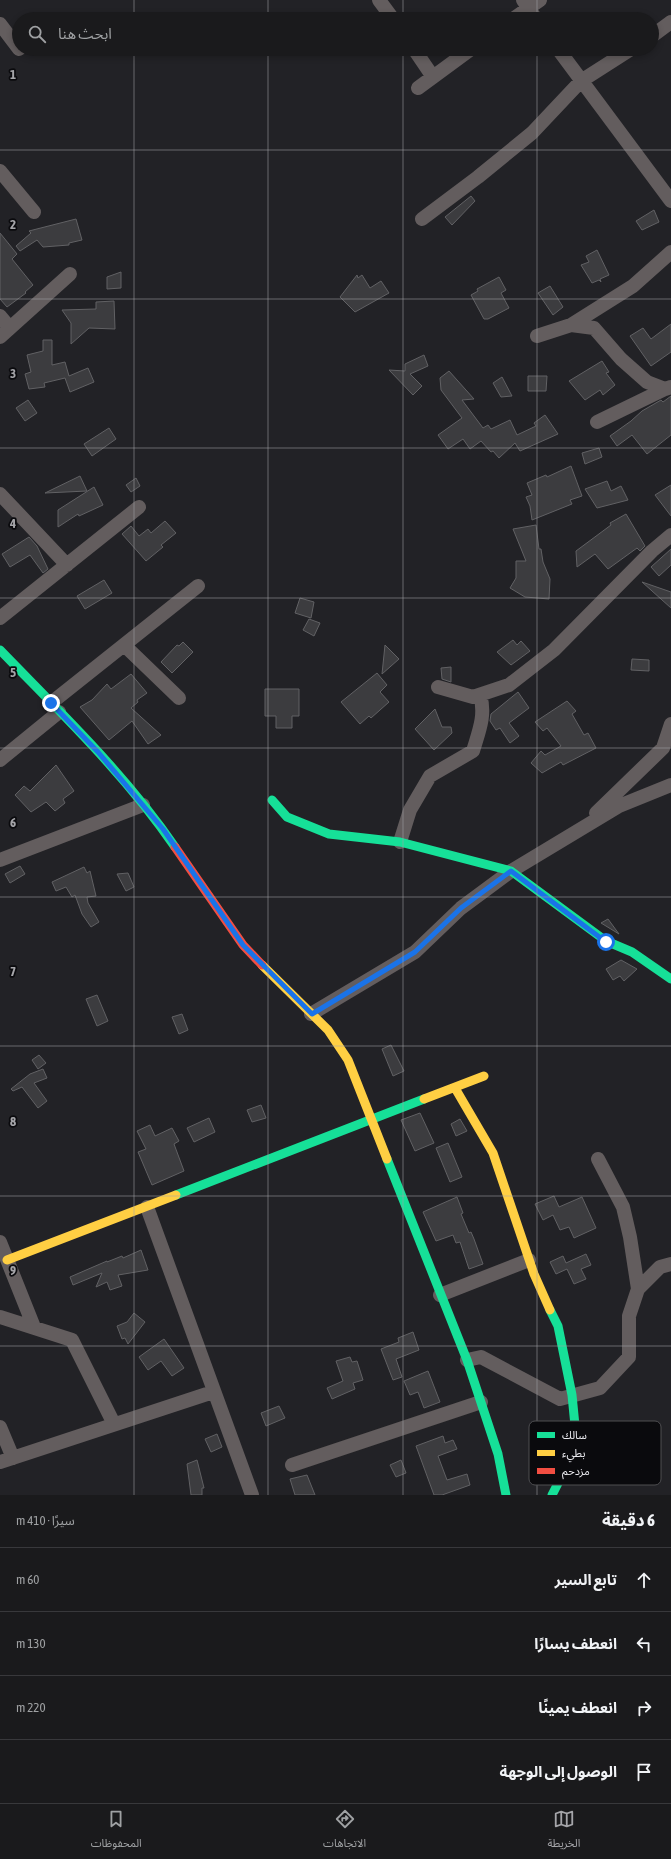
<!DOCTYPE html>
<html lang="ar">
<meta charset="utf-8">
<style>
:root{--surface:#1a1a1c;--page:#232325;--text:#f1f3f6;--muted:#9fa1a3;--line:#38383b;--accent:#a5a5a9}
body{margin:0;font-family:"Asap Condensed","Noto Sans Arabic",sans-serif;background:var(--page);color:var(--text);direction:rtl}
.stop{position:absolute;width:12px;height:12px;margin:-9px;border:3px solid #1a73e8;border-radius:50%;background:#fff}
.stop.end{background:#1a73e8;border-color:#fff;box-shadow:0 1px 4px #0008}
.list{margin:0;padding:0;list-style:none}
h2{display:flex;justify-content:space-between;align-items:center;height:52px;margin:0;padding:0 16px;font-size:17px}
h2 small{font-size:13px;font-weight:400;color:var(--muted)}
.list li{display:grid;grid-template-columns:26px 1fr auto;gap:12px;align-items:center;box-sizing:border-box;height:64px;padding:0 16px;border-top:1px solid var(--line)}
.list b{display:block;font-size:15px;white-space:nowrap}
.list em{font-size:13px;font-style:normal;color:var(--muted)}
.icon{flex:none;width:22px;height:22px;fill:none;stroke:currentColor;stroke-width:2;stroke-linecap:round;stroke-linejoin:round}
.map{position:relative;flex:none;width:671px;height:1495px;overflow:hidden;direction:ltr}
.search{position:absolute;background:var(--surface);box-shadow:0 2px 6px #0003;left:12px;right:12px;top:12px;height:44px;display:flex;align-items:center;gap:10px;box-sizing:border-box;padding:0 14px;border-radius:22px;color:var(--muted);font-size:15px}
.sheet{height:308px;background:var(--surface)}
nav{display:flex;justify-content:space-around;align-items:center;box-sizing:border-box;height:56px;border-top:1px solid var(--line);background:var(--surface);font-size:11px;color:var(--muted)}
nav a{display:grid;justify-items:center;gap:2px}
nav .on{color:var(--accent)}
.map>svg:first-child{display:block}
.building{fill:#3c3c3f;stroke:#616164}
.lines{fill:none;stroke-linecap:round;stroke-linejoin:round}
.street{stroke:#635d5e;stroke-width:14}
.fast{stroke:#16e098;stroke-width:9}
.slow{stroke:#ffcf43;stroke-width:9}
.jam{stroke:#f24e42;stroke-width:9}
.route{stroke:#1a73e8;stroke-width:5}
.grid{fill:none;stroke:#a5a5a9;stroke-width:1;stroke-opacity:0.55}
.key{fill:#0a0a0d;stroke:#4e4e51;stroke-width:1}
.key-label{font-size:11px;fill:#ebebf0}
.grid-label{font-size:13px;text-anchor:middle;font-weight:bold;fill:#a5a5a9;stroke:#0a0a0d;stroke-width:3.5;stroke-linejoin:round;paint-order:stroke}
</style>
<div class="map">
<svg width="671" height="1495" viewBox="0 0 671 1495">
<rect width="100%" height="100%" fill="#222226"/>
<!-- building -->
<path class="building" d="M 471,196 L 475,201 L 452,225 L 445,217 Z
M 654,210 L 659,222 L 642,230 L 636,221 Z
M 76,219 L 82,240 L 69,243 L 69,245 L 43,247 L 37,240 L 20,251 L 16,246 L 31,233 L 29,231 Z
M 0,233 L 17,254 L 12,259 L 33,285 L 25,292 L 26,293 L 7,307 L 0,299 Z
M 597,250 L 609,275 L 600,279 L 601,282 L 599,280 L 592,283 L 581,265 L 589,262 L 586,256 Z
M 121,272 L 121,288 L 107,289 L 107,277 Z
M 357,275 L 358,278 L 362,275 L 370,288 L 381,281 L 389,293 L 355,312 L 340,297 Z
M 499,277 L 506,290 L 501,293 L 509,308 L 488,319 L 484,319 L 471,295 L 478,291 L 477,289 Z
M 550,286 L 563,307 L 553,315 L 538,293 Z
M 114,301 L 115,329 L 89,328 L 71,344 L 71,323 L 62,310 L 96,309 L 96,302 Z
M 671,324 L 671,352 L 651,366 L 630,336 L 643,328 L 651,339 Z
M 43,340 L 52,340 L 52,365 L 65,362 L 69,376 L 88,368 L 94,382 L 70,392 L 65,378 L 44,383 L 45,387 L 29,389 L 25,374 L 31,372 L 27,355 L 43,351 Z
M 424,355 L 428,366 L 410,374 L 422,386 L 413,395 L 389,370 L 405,371 L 405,364 Z
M 602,361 L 609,372 L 606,373 L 615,385 L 603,395 L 600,390 L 585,400 L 569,381 Z
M 449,371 L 474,399 L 462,400 L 483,428 L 488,425 L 491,429 L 510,420 L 517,435 L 536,426 L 534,423 L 545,415 L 558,434 L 520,451 L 515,443 L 499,458 L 493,451 L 491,452 L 481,441 L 470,449 L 463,439 L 448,449 L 438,435 L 462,418 L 441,390 L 440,378 Z
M 528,376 L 547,376 L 546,391 L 528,391 Z
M 502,377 L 512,396 L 501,397 L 493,383 Z
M 671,396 L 671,435 L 647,454 L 632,435 L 617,446 L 610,436 L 631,421 L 642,411 L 661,400 L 663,402 Z
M 28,400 L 37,413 L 25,421 L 16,408 Z
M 109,428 L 116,439 L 92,456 L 84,444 Z
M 599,448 L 602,457 L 585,464 L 582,453 Z
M 571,466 L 582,496 L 570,500 L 572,504 L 532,520 L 530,506 L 526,497 L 532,495 L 527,483 L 546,475 L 547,477 Z
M 80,476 L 87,491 L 45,493 Z
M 136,478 L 140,486 L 131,492 L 126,485 Z
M 607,481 L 611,491 L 621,486 L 628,500 L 597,508 L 585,489 Z
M 671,485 L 671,516 L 655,495 Z
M 94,487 L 103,505 L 79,516 L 78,514 L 58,527 L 58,510 Z
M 626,514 L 645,546 L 640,551 L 637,548 L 608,569 L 595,554 L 577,567 L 576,551 L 611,525 L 610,523 Z
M 165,521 L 176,533 L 161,545 L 163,547 L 146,561 L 122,534 L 131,526 L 139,536 L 148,529 L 151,533 Z
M 536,525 L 539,549 L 541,549 L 543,562 L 550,579 L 549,599 L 525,597 L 510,588 L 516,578 L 516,561 L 526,561 L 513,529 Z
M 29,537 L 37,546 L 48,569 L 43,573 L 30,555 L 10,567 L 2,554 Z
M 671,549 L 671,565 L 659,576 L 651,567 Z
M 104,580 L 112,593 L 85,609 L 77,596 Z
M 642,582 L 671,592 L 671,608 Z
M 300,598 L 314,602 L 311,618 L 295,613 Z
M 309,619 L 320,623 L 314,636 L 303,630 Z
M 513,640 L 517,645 L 521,641 L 530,651 L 511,665 L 497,652 Z
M 183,642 L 193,652 L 172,673 L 161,662 L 177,645 L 179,646 Z
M 385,645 L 399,659 L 382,674 Z
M 632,659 L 649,660 L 649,671 L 631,670 Z
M 451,667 L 451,682 L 442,679 L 441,668 Z
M 377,673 L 387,685 L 380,692 L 389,702 L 371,718 L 369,716 L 360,724 L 341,702 Z
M 131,674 L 147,693 L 137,700 L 138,702 L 131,708 L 161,735 L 148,744 L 132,721 L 109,740 L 80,707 L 92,700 L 107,684 L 111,689 Z
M 265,689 L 299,689 L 299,716 L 292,716 L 292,728 L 276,728 L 276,716 L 265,716 Z
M 518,692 L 529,708 L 509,723 L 519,736 L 510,743 L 500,728 L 496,730 L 490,721 L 491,714 Z
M 567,701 L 576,711 L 572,714 L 584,735 L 588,733 L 596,748 L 563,765 L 561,762 L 542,773 L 531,763 L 541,751 L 545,755 L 561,746 L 547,728 L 543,731 L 535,722 Z
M 435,709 L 442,727 L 451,727 L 452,733 L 434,750 L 415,729 Z
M 56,765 L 74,791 L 63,799 L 65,803 L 55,811 L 46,802 L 31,812 L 15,795 L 24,786 L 30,791 Z
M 20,866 L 25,874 L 10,883 L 5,874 Z
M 84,867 L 87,873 L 90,871 L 96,896 L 87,897 L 88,903 L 99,922 L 91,927 L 82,914 L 75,895 L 72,897 L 66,887 L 56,891 L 52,882 Z
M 128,873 L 134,887 L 126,891 L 117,874 Z
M 608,919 L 619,934 L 601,923 Z
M 621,960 L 637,969 L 624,981 L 620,976 L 613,980 L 606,969 Z
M 97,995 L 108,1021 L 97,1026 L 86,999 Z
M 182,1014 L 188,1030 L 179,1034 L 172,1017 Z
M 391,1045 L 404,1071 L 393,1076 L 382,1049 Z
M 39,1055 L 46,1063 L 38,1069 L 32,1060 Z
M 43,1069 L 47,1078 L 34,1083 L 47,1101 L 38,1108 L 22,1087 L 13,1091 L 11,1089 L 30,1074 Z
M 261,1105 L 266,1118 L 252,1122 L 247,1110 Z
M 420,1113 L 434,1143 L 415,1151 L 401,1120 Z
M 209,1118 L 215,1132 L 194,1142 L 187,1128 Z
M 460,1119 L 467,1131 L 456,1136 L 451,1124 Z
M 150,1125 L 155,1136 L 172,1128 L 179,1141 L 174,1144 L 184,1171 L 152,1185 L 138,1152 L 146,1149 L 137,1131 Z
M 448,1143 L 462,1177 L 450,1182 L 436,1148 Z
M 554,1196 L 559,1207 L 582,1197 L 596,1228 L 574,1238 L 569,1227 L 560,1230 L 553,1215 L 543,1220 L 535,1204 Z
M 457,1197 L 463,1213 L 461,1214 L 469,1233 L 471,1232 L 474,1239 L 483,1264 L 469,1269 L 460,1242 L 456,1243 L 453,1235 L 436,1241 L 423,1212 Z
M 141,1250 L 148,1270 L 118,1275 L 122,1286 L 110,1290 L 107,1282 L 96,1287 L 102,1273 L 73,1285 L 70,1277 L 107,1261 L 107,1262 L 122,1256 L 123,1258 Z
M 586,1254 L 591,1265 L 581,1269 L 586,1279 L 574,1284 L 567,1269 L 556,1274 L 550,1262 L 563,1256 L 566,1263 Z
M 134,1313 L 145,1322 L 128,1344 L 125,1338 L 122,1339 L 117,1326 L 127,1322 Z
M 413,1332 L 419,1350 L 396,1359 L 402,1377 L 393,1380 L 381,1349 L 399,1342 L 398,1338 Z
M 164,1339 L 184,1368 L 172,1376 L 161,1361 L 148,1370 L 139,1357 Z
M 350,1357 L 352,1362 L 357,1361 L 363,1380 L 353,1383 L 355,1389 L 332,1399 L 327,1388 L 343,1381 L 336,1361 Z
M 428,1371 L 440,1402 L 424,1408 L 418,1392 L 410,1395 L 404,1381 Z
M 279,1406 L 285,1418 L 266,1426 L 261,1413 Z
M 217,1434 L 222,1447 L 211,1452 L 205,1439 Z
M 443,1436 L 445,1443 L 453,1440 L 457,1449 L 438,1456 L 447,1480 L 467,1474 L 470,1485 L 442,1495 L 434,1495 L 416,1446 Z
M 197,1460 L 204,1488 L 202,1488 L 202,1495 L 191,1495 L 187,1464 Z
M 401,1460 L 406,1473 L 396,1477 L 390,1465 Z
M 307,1475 L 315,1495 L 295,1495 L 290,1479 Z"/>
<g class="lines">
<!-- street -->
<path class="street" d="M 379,0 L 393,19
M 523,0 L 536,19
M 513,19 L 540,0
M 0,24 L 19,49
M 652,36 L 671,22
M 414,49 L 433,77
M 558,49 L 671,201
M 418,88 L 471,49
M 0,171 L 34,212
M 422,219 L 478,177 L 532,133 L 581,81 L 631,49
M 0,316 L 10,328
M 571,325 L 633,286 L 671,252
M 537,336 L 571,325 L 594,328 L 621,359 L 647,382 L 665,389 L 671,387
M 0,337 L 70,274
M 597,422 L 665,389
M 0,494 L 67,565
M 0,618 L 139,507
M 124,645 L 179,698
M 438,687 L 473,697 L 509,685 L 554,650 L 652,551 L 671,535
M 51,703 L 198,586
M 0,760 L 59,712
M 596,813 L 663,748 L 671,724
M 400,842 L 410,810 L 430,776 L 473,751 C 479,731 486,715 480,695
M 0,860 L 143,805
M 311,1014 L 415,952 L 461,908 L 511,871 L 619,806 L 671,785
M 598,1159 L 623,1207 L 630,1237 L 638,1289
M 147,1207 L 252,1495
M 0,1242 L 34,1327
M 440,1295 L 529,1260
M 0,1317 L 72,1340 L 114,1424
M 467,1360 L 481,1357 L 560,1399 L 600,1388 L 629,1357 L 629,1316 L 638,1289 L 660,1267 L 671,1264
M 0,1427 L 13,1458
M 0,1462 L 213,1392
M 292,1465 L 481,1402"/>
<!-- fast -->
<path class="fast" d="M 0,650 C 61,713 125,774 175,847
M 272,800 L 287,817 L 329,834 L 400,842 L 511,871 L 606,941 L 632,952 L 671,979
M 387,1159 L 467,1360 L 498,1454 L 506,1495
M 176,1195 L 424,1099
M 550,1310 L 558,1326 L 572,1395 L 577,1446 L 552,1495"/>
<!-- slow -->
<path class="slow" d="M 262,965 L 328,1030 L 348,1060 L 387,1159
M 455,1088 L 493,1153 L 534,1274 L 550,1310
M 424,1099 L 484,1076
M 7,1260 L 176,1195"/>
<!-- jam -->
<path class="jam" d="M 175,847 L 243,945 L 262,965"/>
</g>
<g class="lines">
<!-- route -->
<path class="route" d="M 51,703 L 98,752 L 163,829 L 243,945 L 312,1014 L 415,952 L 461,908 L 511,871 L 606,942"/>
</g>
<!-- grid -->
<path class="grid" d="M 134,0 L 134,19M 268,0 L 268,19M 403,0 L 403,19M 537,0 L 537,19M 134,49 L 134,1495M 268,49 L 268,1495M 403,49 L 403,1495M 537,49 L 537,1495M 0,150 L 671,150M 0,299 L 671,299M 0,448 L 671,448M 0,598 L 671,598M 0,748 L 671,748M 0,897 L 671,897M 0,1046 L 671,1046M 0,1196 L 671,1196M 0,1346 L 671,1346"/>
<!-- legend -->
<rect x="529" y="1421" width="132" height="64" rx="6" class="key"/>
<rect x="537" y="1432" width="18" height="6" fill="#16e098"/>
<rect x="537" y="1450" width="18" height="6" fill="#ffcf43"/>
<rect x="537" y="1468" width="18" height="6" fill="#f24e42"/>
<g class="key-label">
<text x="562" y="1439">سالك</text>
<text x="562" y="1457">بطيء</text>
<text x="562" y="1475">مزدحم</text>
</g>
<g class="grid-label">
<text x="13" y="79">1</text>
<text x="13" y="229">2</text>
<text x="13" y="378">3</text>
<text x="13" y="528">4</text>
<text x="13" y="677">5</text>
<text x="13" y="827">6</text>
<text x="13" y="976">7</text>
<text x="13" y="1126">8</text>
<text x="13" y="1275">9</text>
</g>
</svg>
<div class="stop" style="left:606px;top:942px"></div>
<div class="stop end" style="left:51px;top:703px"></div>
<div class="search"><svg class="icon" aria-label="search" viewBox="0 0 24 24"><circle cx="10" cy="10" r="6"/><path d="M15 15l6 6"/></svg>ابحث هنا</div>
</div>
<section class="sheet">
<h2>6 دقيقة<small>سيرًا · 410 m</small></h2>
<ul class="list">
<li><svg class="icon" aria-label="ahead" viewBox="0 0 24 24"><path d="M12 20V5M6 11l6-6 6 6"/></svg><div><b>تابع السير</b></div><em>60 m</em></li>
<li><svg class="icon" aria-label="left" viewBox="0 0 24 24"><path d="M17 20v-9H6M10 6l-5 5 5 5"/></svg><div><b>انعطف يسارًا</b></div><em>130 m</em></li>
<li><svg class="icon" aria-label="right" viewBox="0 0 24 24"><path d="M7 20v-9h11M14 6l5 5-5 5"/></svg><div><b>انعطف يمينًا</b></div><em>220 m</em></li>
<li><svg class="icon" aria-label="arrive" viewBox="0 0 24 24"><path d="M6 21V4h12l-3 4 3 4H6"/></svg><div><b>الوصول إلى الوجهة</b></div></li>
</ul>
</section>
<nav>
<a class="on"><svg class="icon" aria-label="map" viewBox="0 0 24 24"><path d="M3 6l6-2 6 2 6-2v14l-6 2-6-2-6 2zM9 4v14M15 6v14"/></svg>الخريطة</a>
<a><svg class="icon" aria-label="directions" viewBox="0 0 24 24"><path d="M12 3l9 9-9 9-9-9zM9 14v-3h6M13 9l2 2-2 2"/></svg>الاتجاهات</a>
<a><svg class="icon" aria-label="saved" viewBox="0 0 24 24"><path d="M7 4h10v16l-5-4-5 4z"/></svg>المحفوظات</a>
</nav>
